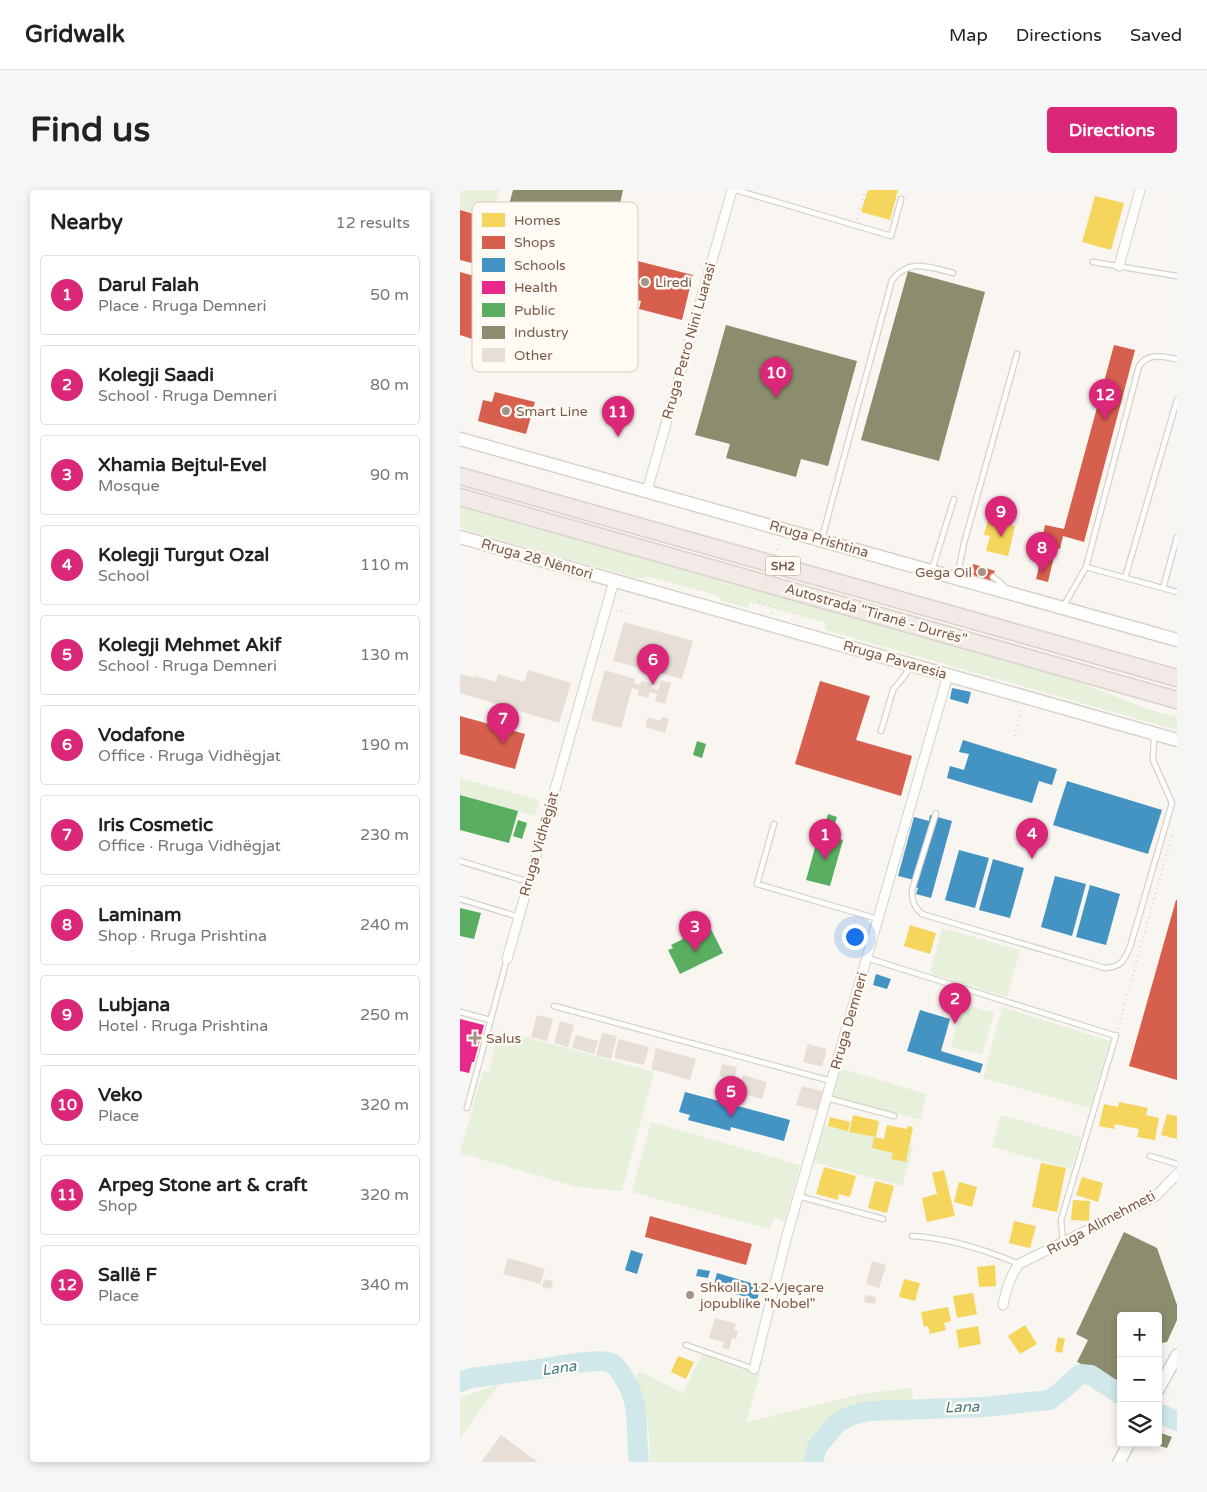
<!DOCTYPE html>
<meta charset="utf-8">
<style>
:root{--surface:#fff;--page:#f6f6f6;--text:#222;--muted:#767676;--line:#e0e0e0;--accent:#db2777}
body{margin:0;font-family:"Varela Round",sans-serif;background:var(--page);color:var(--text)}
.controls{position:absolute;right:15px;bottom:15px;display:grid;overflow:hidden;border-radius:5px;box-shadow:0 2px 8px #0003}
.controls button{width:45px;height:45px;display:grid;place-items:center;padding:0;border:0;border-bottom:1px solid var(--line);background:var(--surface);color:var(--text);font:25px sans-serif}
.you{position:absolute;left:394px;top:746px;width:18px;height:18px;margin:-12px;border:4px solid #fff;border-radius:50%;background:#1a73e8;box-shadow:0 0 0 8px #1a73e833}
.badge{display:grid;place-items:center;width:32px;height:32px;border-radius:50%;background:var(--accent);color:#fff;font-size:16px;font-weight:700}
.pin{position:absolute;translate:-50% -41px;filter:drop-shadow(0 1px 2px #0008)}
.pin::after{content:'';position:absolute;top:26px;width:18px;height:15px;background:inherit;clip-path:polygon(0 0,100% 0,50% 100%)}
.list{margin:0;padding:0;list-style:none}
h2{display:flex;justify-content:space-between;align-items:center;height:65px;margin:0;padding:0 20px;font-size:21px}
h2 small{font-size:16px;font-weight:400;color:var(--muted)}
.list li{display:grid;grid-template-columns:32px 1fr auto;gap:15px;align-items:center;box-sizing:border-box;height:80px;margin:0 10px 10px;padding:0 10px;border:1px solid var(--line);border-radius:5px}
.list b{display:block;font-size:19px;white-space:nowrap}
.list p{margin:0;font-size:16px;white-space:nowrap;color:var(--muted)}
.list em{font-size:16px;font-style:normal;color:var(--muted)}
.icon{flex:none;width:28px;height:28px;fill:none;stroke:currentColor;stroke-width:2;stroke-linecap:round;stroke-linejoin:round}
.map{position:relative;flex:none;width:717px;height:1272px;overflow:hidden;border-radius:5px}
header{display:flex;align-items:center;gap:30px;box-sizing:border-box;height:70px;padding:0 25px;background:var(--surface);border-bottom:1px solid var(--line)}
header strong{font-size:24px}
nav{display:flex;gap:28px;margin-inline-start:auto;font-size:18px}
.intro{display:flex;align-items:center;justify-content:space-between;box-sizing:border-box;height:120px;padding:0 30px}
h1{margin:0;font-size:35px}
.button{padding:12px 22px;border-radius:5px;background:var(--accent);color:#fff;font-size:18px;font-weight:700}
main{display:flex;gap:30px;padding:0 30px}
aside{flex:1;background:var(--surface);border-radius:5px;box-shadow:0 2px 8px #0003}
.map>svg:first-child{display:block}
.green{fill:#e7f0db}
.homes{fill:#f6d55c}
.shops{fill:#d6604d}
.schools{fill:#4393c3}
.health{fill:#e7298a}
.public{fill:#5aae61}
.industry{fill:#8c8c6e}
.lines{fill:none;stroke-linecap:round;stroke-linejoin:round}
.river{stroke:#d0e8ea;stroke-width:20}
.building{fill:#e6ded7}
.service-casing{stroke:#d7d1cb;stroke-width:7}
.minor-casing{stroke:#d7d1cb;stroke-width:11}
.tertiary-casing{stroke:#d7d1cb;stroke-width:14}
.secondary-casing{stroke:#d9d2cb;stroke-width:15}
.motorway-casing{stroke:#dad1cc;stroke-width:19}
.path{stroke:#dcd5d0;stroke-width:2;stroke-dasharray:1 4;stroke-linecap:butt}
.service{stroke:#fefefd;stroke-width:4.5}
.minor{stroke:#fefefd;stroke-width:9}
.tertiary{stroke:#fefefd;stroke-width:11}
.secondary{stroke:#fefefd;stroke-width:12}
.motorway{stroke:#f2eae7;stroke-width:16}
.path-bridge{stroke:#dcd5d0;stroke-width:2;stroke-dasharray:1 4;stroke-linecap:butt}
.poi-dot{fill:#a69286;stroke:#fffaf3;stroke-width:2}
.labels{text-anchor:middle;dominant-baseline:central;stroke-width:5;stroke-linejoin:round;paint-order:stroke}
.shield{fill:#fffaf3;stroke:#a28b7f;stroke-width:1}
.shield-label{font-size:12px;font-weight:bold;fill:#7a5c4d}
.poi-label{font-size:14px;fill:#7a5c4d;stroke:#fffaf3;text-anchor:start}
.street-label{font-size:14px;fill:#7a5c4d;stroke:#fffaf3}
.water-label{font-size:15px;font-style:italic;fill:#437c86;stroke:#fffaf3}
.key{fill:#fffaf3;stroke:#d7cbc1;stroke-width:1}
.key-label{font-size:14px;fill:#7a5c4d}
</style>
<header>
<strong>Gridwalk</strong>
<nav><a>Map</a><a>Directions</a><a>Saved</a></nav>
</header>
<div class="intro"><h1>Find us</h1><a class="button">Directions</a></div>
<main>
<aside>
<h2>Nearby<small>12 results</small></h2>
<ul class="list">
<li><span class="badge">1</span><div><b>Darul Falah</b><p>Place · Rruga Demneri</p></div><em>50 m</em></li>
<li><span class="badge">2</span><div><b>Kolegji Saadi</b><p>School · Rruga Demneri</p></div><em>80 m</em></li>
<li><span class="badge">3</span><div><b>Xhamia Bejtul-Evel</b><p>Mosque</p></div><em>90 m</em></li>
<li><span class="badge">4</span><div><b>Kolegji Turgut Ozal</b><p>School</p></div><em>110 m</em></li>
<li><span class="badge">5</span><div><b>Kolegji Mehmet Akif</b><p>School · Rruga Demneri</p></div><em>130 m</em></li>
<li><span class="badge">6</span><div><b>Vodafone</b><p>Office · Rruga Vidhëgjat</p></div><em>190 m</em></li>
<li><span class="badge">7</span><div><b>Iris Cosmetic</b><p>Office · Rruga Vidhëgjat</p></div><em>230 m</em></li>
<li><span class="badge">8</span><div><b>Laminam</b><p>Shop · Rruga Prishtina</p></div><em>240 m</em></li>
<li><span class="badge">9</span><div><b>Lubjana</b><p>Hotel · Rruga Prishtina</p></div><em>250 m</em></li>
<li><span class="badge">10</span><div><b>Veko</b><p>Place</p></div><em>320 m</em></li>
<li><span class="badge">11</span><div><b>Arpeg Stone art &amp; craft</b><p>Shop</p></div><em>320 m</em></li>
<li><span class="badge">12</span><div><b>Sallë F</b><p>Place</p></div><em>340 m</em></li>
</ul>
</aside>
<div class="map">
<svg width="717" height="1272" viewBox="0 0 717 1272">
<rect width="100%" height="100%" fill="#f9f5f0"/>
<!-- green -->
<path class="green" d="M 0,0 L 39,0 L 31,29 L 0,20 Z
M 0,312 L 578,476 L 690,520 L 717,527 L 717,540 L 365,440 L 366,433 L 290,412 L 288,418 L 263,411 L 256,405 L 190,387 L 175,388 L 0,338 Z
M 0,588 L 79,610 L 75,626 L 0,604 Z
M 482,738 L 560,760 L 547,807 L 470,783 Z
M 503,814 L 534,823 L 522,865 L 491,857 Z
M 542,817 L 650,851 L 630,918 L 523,888 Z
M 40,840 L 194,882 L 162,1001 L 117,997 L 0,963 L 23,881 L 28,883 Z
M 379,878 L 466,904 L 461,930 L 372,907 Z
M 541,925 L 621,947 L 611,979 L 532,957 Z
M 191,932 L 340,975 L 325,1031 L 314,1027 L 310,1039 L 172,1002 Z
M 364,934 L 453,957 L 442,996 L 354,972 Z
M 242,1164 L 300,1184 L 286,1232 L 402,1204 L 452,1198 L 453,1211 L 405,1216 L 380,1222 L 373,1228 L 352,1255 L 345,1272 L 190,1272 C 189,1256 190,1240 186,1225 C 182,1208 174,1201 178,1183 L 183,1183 L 223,1203 Z
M 39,1194 L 0,1248 L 0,1208 Z"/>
<!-- homes -->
<path class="homes" d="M 408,0 L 438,0 L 430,30 L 401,22 Z
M 635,6 L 664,13 L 651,60 L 622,52 Z
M 528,329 L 555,336 L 548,366 L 526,361 L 530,346 L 524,345 Z
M 450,735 L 476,743 L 470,764 L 444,756 Z
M 659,912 L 688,918 L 686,925 L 699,928 L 695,950 L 677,947 L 679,939 L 655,934 L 654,939 L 639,936 L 644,914 L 658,917 Z
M 707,924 L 717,926 L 717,949 L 701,945 Z
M 393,925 L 419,931 L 416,947 L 389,942 Z
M 370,927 L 390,932 L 388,941 L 368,936 Z
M 427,935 L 447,939 L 448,936 L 453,937 L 446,972 L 431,969 L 433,963 L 412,958 L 414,947 L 424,949 Z
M 581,973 L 606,978 L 597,1022 L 572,1017 Z
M 364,977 L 396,986 L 390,1007 L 379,1004 L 378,1010 L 356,1004 Z
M 484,980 L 495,1026 L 467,1032 L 462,1008 L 477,1004 L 472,983 Z
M 622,987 L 643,993 L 638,1012 L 616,1005 Z
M 415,991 L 434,996 L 427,1023 L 408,1018 Z
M 499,992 L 517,997 L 512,1017 L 494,1012 Z
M 613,1010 L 630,1011 L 629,1031 L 611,1030 Z
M 554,1031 L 576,1036 L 570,1058 L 549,1053 Z
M 535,1075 L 536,1096 L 519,1097 L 517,1077 Z
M 444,1089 L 460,1093 L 455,1111 L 439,1107 Z
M 513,1103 L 517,1124 L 497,1128 L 493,1106 Z
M 488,1117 L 491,1131 L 484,1133 L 486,1140 L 470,1144 L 468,1136 L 464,1137 L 461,1122 Z
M 565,1135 L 577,1154 L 560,1164 L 548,1146 Z
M 518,1136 L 521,1154 L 499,1158 L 496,1140 Z
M 598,1147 L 605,1149 L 602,1163 L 595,1161 Z
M 218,1166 L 234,1172 L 226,1189 L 211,1182 Z"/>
<!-- shops -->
<path class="shops" d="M 0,20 L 73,41 L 61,85 L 0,70 Z
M 146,63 L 233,85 L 222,130 L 179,119 L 181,111 L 136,99 Z
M 0,82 L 46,95 L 44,106 L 69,112 L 52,162 L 0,145 Z
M 654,155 L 675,160 L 624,352 L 603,346 L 600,359 L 596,358 L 588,392 L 576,389 L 584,356 L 581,355 L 585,335 L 604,339 Z
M 35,202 L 75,212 L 66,244 L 18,231 L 23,210 L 32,212 Z
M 513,374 L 535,381 L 531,391 L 510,384 Z
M 360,491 L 410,506 L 396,550 L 452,566 L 441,606 L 335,574 Z
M 0,526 L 65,544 L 55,579 L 0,564 Z
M 716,710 L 717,710 L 717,890 L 669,876 Z
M 190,1026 L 292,1054 L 286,1075 L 185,1047 Z"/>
<!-- schools -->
<path class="schools" d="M 492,498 L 511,502 L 508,514 L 490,509 Z
M 503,550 L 597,579 L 592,595 L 579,591 L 572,613 L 487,588 L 490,576 L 504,580 L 509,564 L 499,562 Z
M 607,591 L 702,620 L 688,664 L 593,635 Z
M 470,625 L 492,631 L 471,708 L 456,704 L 458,698 L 452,697 L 454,690 L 438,686 L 454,627 L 469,631 Z
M 499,660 L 529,668 L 515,718 L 485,710 Z
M 533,669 L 564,678 L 550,728 L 519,720 Z
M 595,686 L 626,694 L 612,746 L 581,737 Z
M 630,695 L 660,704 L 646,755 L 616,747 Z
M 416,784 L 431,789 L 427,799 L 413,795 Z
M 460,820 L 490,829 L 481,861 L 523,874 L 520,883 L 447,861 Z
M 225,902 L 330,930 L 324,951 L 271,937 L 270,941 L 228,930 L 230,925 L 219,922 Z
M 171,1060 L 183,1064 L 177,1084 L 165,1080 Z
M 238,1079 L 250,1081 L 248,1088 L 236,1086 Z
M 257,1083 L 301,1096 L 297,1110 L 253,1098 Z"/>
<!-- health -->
<path class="health" d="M 0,829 L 24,835 L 14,872 L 12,872 L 9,883 L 0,881 Z"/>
<!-- public -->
<path class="public" d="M 237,551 L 246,554 L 242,568 L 233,565 Z
M 0,605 L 58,621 L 49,653 L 0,640 Z
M 368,624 L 377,627 L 374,637 L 365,634 Z
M 58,630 L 67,633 L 62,649 L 53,646 Z
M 359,643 L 383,650 L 370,696 L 346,690 Z
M 0,718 L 21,723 L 14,749 L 0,746 Z
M 245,738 L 246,741 L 251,739 L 263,763 L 220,784 L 208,760 L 213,758 L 211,755 L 223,749 L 221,744 L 231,740 L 233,745 Z"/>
<!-- industry -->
<path class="industry" d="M 53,0 L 163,0 L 160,14 L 110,39 L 46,26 Z
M 448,81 L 525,102 L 479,271 L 401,250 Z
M 266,135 L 397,171 L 368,276 L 341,269 L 336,287 L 266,268 L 270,254 L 235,245 Z
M 664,1042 L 697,1058 L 717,1115 L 717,1130 L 707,1152 L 701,1153 L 698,1160 L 698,1126 L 661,1126 L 661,1192 L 617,1172 L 628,1150 L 616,1144 Z
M 698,1242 L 712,1247 L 707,1258 L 692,1254 L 698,1253 Z"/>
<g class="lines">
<!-- river -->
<path class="river" d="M 0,1192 L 11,1188 C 34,1185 56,1182 79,1179 C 94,1177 139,1167 151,1173 C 160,1177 172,1201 174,1211 C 179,1231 176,1252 179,1272
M 698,1223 L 717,1231
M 353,1272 L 357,1257 L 377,1233 L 392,1225 L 410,1221 L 524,1217 L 589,1210 L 599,1203 L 620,1184 L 631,1185 L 661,1205"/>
</g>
<!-- building -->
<path class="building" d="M 164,432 L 233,451 L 222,489 L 153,471 Z
M 68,480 L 111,493 L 99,533 L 0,503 L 0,484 L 14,488 L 15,486 L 36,492 L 38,484 L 64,492 Z
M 145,480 L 175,489 L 174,493 L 180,495 L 181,491 L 192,494 L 191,498 L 198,500 L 201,490 L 211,493 L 205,514 L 195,511 L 197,504 L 190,502 L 188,508 L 177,505 L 179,500 L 172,498 L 161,538 L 131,530 Z
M 188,527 L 201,531 L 202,527 L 209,529 L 205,543 L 185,537 Z
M 77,825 L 93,829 L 87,851 L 71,847 Z
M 100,831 L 114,835 L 108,857 L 94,853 Z
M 142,843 L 157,846 L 151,869 L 136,865 Z
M 116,845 L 138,851 L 134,864 L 112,858 Z
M 159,849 L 189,857 L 184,875 L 154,868 Z
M 348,854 L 367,859 L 362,877 L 343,872 Z
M 196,858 L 236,869 L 230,890 L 191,879 Z
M 262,874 L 277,877 L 274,890 L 259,886 Z
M 283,885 L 307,892 L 302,909 L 278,902 Z
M 342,896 L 365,902 L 360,921 L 336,915 Z
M 48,1068 L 85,1079 L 80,1094 L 43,1084 Z
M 412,1071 L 426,1075 L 419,1098 L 406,1094 Z
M 84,1089 L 93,1091 L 91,1099 L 82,1097 Z
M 405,1105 L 416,1107 L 415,1114 L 404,1112 Z
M 255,1128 L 276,1134 L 274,1140 L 278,1141 L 276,1149 L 272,1148 L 269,1160 L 262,1158 L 264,1152 L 249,1148 Z
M 41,1245 L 78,1272 L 21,1272 Z"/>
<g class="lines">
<!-- service casing -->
<g class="service-casing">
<path id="service" d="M 276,0 L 431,46 L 441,9
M 633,72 L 717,86
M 362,348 L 432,90 C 450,68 469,77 493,83
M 626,377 L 717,402
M 472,380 L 494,309
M 498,383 L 504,353 L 557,164
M 496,384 L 501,382 L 511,381
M 533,387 L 541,393 L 545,398
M 665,388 L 717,210
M 703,398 L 717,347
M 603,417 L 626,377 L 679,176 C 689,162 702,167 717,169
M 421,541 L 433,500 L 446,484 L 448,476
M 476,623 L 452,700 C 452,711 454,717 462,724 L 645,778 C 661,777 664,771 670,757 L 712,613 L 693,570 L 694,546
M 314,634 L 297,694 L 418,729
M 0,671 L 69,692
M 0,709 L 59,727
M 407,768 L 656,846
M 94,816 L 371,891
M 0,822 L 30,830
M 367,908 L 434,926
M 7,918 L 47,769
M 690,966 L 717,974
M 338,1006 L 423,1029
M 452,1046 C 488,1048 526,1060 559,1074
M 603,1052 L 601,1030 L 656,845
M 226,1155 L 294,1179"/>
</g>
<!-- minor casing -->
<g class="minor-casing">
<path id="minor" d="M 659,76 L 680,0
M 187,301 L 272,0
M 47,769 L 154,391
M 543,1115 C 546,1100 550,1086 559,1074 L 696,1006 L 717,984
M 294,1179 L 326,1049 L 488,485"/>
</g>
<!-- tertiary casing -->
<g class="tertiary-casing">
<path id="tertiary" d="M 698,1200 L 717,1165
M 659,1272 L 669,1253"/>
</g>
<!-- secondary casing -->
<g class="secondary-casing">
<path id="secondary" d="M 0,249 L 717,450
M 0,347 L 717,550"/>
</g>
<!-- motorway casing -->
<g class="motorway-casing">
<path id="motorway" d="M 0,286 L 717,488
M 0,307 L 717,510"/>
</g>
<!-- path -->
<path class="path" d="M 397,29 L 406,0
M 299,412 L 313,417 L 312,423
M 156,420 L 171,424
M 555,546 L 561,519
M 658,839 L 713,641"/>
<!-- service -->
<use href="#service" class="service"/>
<!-- minor -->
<use href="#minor" class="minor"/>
<!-- tertiary -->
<use href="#tertiary" class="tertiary"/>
<!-- secondary -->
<use href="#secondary" class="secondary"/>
<!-- motorway -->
<use href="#motorway" class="motorway"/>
<!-- path-bridge -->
<path class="path-bridge" d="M 299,412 L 320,351"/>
</g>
<!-- markers -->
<g class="poi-dot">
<circle cx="185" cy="92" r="5"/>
<circle cx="46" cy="221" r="5"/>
<circle cx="522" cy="382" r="5"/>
<path d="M12.5 840.5h5v5h5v5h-5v5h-5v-5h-5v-5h5z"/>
<circle cx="230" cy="1105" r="5"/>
</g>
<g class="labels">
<!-- shield labels -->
<rect class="shield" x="305.5" y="366.5" width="35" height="19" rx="4"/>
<g class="shield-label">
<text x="323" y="376">SH2</text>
</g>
<!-- poi labels -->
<g class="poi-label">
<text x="195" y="92">Liredi</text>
<text x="56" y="221">Smart Line</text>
<text x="512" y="382" text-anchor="end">Gega Oil</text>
<text x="26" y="848">Salus</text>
<text x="240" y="1097">Shkolla 12-Vjeçare<tspan x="240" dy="16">jopublike "Nobel"</tspan></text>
</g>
<!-- street labels -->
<g class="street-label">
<text transform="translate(229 151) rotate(-74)">Rruga Petro Nini Luarasi</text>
<text transform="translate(359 349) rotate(16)">Rruga Prishtina</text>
<text transform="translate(77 369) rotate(16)">Rruga 28 Nëntori</text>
<text transform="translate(416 424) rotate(16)">Autostrada "Tiranë - Durrës"</text>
<text transform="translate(435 470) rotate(16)">Rruga Pavaresia</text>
<text transform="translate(79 654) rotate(-74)">Rruga Vidhëgjat</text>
<text transform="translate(389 831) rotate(-74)">Rruga Demneri</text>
<text transform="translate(641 1033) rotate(-28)">Rruga Alimehmeti</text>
</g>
<!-- water labels -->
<g class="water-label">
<text transform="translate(99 1178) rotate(-8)">Lana</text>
<text transform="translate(502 1217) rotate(-2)">Lana</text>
</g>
</g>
<!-- legend -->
<rect x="12" y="12" width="166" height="170" rx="8" class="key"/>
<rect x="22" y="23" width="23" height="14" fill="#f6d55c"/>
<rect x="22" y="46" width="23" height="13" fill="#d6604d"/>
<rect x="22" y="68" width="23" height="14" fill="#4393c3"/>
<rect x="22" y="91" width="23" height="13" fill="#e7298a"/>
<rect x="22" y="113" width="23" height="14" fill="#5aae61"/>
<rect x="22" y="136" width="23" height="13" fill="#8c8c6e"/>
<rect x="22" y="158" width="23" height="14" fill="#e6ded7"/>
<g class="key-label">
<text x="54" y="35">Homes</text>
<text x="54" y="57">Shops</text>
<text x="54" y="80">Schools</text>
<text x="54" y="102">Health</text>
<text x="54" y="125">Public</text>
<text x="54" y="147">Industry</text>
<text x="54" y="170">Other</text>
</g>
</svg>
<div class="controls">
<button>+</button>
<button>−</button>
<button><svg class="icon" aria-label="layers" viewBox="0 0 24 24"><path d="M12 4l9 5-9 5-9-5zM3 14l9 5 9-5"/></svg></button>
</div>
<div class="you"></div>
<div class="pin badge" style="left:365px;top:670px">1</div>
<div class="pin badge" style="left:495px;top:834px">2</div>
<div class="pin badge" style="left:235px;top:762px">3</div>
<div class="pin badge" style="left:572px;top:669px">4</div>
<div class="pin badge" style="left:271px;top:927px">5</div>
<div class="pin badge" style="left:193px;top:495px">6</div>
<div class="pin badge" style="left:43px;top:554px">7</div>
<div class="pin badge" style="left:582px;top:383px">8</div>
<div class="pin badge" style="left:541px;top:347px">9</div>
<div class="pin badge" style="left:316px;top:208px">10</div>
<div class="pin badge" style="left:158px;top:247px">11</div>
<div class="pin badge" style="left:645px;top:230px">12</div>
</div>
</main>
